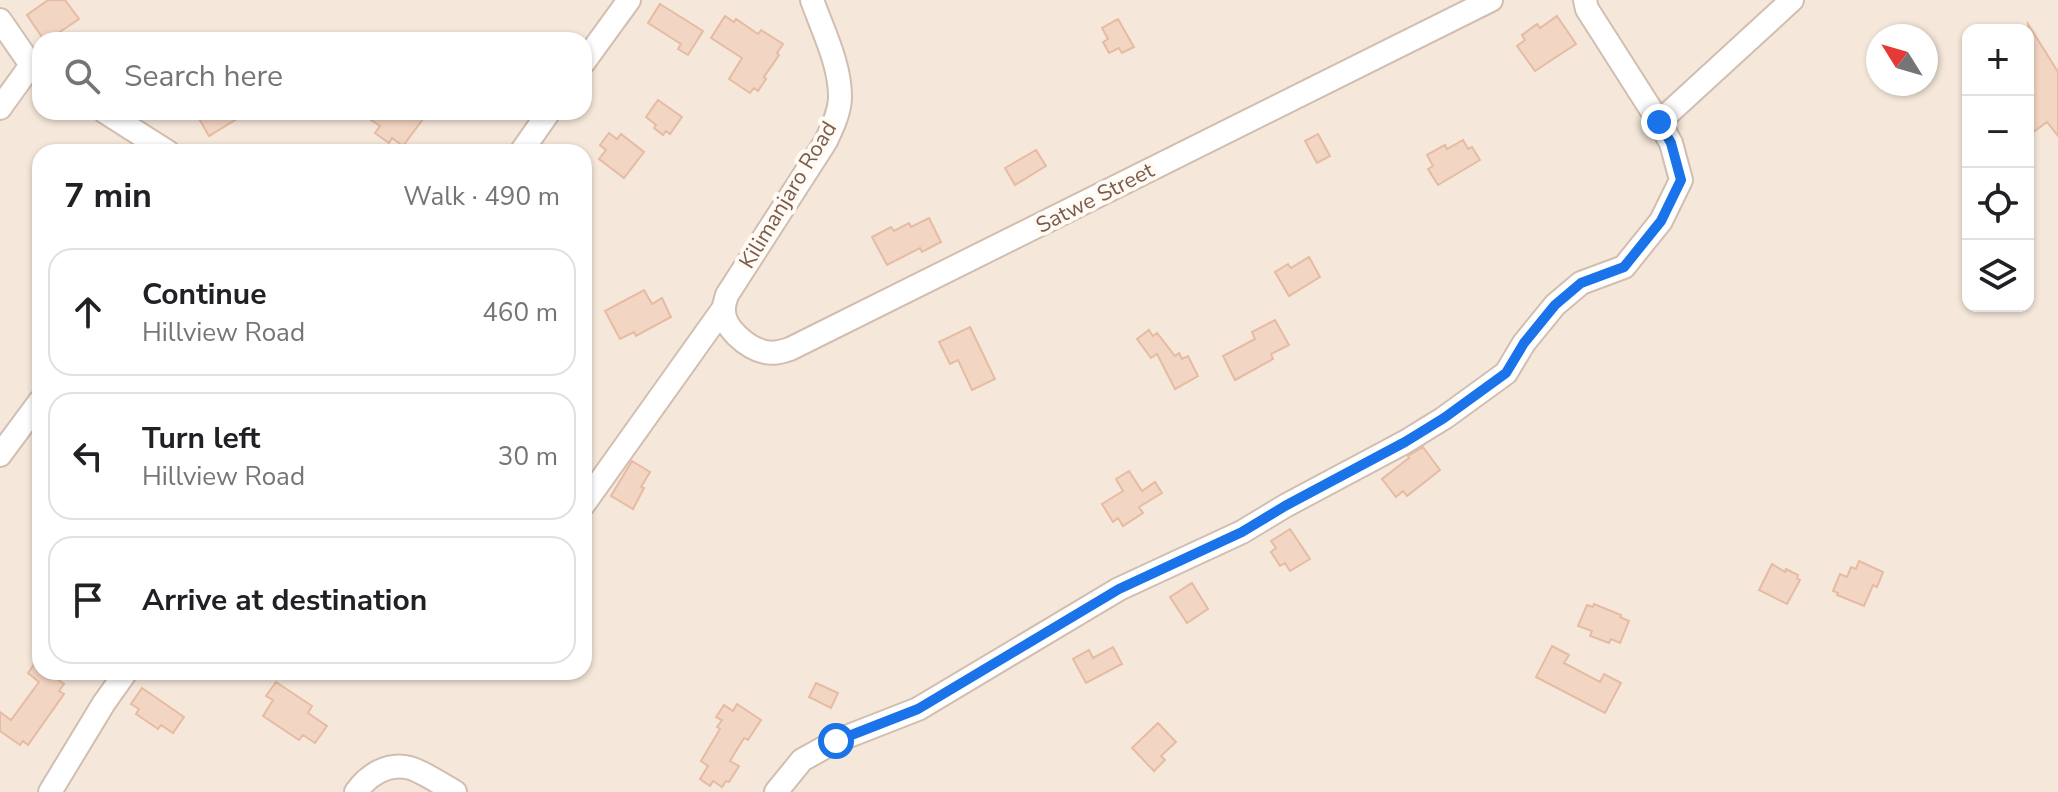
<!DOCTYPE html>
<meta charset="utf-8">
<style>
:root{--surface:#fff;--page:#f2f2f2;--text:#202124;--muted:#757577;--line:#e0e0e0}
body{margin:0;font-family:"Nunito Sans",sans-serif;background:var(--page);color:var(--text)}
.controls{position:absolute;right:24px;top:24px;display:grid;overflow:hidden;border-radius:16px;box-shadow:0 2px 6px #0004}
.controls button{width:72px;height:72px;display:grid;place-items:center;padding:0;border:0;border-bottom:2px solid var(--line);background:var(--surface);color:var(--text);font:40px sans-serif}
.compass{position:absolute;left:1866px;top:24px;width:72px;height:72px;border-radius:50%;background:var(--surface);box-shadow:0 2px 6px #0004;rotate:307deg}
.stop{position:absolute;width:24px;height:24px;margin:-18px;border:6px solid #1a73e8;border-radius:50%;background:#fff}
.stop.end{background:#1a73e8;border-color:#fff;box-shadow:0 2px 8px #0008}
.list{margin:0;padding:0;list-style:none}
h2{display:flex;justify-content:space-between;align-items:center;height:104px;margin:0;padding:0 32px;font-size:34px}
h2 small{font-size:26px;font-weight:400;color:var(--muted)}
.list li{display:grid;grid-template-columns:52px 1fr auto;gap:24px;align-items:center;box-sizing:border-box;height:128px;margin:0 16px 16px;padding:0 16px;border:2px solid var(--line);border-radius:24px}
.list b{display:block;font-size:30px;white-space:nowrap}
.list p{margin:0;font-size:26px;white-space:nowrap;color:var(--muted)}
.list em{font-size:26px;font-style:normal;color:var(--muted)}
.icon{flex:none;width:44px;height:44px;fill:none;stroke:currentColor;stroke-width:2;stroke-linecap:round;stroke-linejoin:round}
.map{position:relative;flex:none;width:2058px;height:792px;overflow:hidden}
.search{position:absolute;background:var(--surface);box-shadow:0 2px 6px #0004;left:32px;top:32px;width:560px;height:88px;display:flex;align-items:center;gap:20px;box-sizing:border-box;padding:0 28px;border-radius:24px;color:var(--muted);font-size:30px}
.panel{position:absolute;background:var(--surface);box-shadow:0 2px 6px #0004;left:32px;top:144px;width:560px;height:536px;border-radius:24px}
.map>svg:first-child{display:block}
.residential{fill:#f5e8da;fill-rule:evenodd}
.building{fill:#f3d5c3;stroke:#e6bba3;stroke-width:2}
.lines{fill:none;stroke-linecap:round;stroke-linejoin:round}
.minor-casing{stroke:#d1beb0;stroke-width:26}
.minor{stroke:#fff;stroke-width:22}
.route{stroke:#1a73e8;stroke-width:10}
.labels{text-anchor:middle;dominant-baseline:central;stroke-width:8;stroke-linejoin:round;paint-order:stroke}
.street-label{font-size:22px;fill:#7a5c4d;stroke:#fffaf3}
</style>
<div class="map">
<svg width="2058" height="792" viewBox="0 0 2058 792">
<rect width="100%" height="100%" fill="#fdf6ec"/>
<!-- residential -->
<path class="residential" d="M 0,0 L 2058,0 L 2058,792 L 0,792 ZM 1968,30 L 2028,30 L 2028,306 L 1968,306 ZM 1878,36 L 1926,36 L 1926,84 L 1878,84 ZM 40,40 L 584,40 L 584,112 L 40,112 ZM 40,152 L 584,152 L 584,672 L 40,672 Z"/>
<!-- building -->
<path class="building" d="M 48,0 L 65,0 L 79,19 L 48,40 L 44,40 L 27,15 Z
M 660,4 L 703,31 L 688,55 L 678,49 L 681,44 L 648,23 Z
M 725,16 L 734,22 L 736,19 L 758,34 L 761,30 L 783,44 L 777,53 L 779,55 L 764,77 L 766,79 L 758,91 L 754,88 L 750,93 L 729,79 L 742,58 L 711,38 Z
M 1557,16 L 1576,44 L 1535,71 L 1517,46 L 1525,40 L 1522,35 L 1537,24 L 1540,28 Z
M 1118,19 L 1134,47 L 1122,53 L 1119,48 L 1109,53 L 1103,42 L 1108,39 L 1102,28 Z
M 2028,24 L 2058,72 L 2058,136 L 2047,122 L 2028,136 Z
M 658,100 L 682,117 L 670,134 L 666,131 L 663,135 L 654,128 L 656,125 L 646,117 Z
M 207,112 L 248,112 L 209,136 L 198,117 Z
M 359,112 L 413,112 L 423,119 L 403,146 L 392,138 L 389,143 L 375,133 L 380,126 Z
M 609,133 L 617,139 L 621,134 L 644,152 L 624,178 L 599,159 L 606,150 L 600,145 Z
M 1318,134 L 1330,156 L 1317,163 L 1305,141 Z
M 1463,140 L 1468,149 L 1472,147 L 1480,160 L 1438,185 L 1428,169 L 1433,166 L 1427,155 L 1445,145 L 1447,149 Z
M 1036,150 L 1046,166 L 1015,185 L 1005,168 Z
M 929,218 L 941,242 L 922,252 L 920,248 L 887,265 L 872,237 L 891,227 L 894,231 L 909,223 L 911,227 Z
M 1309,257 L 1320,277 L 1289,296 L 1275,272 L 1288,264 L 1291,268 Z
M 644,290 L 652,304 L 662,298 L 671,317 L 636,336 L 634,332 L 620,339 L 605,311 Z
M 1275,320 L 1289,345 L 1271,354 L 1273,359 L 1235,380 L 1223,356 L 1255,339 L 1252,332 Z
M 970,327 L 995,379 L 972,390 L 958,360 L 950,364 L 939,342 Z
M 1149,330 L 1153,336 L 1157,333 L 1175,356 L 1179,353 L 1182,359 L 1188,356 L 1198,376 L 1175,389 L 1157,354 L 1151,358 L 1137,339 Z
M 1423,447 L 1440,470 L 1407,496 L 1403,491 L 1396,497 L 1382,479 L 1409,458 L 1408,456 Z
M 632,461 L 650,472 L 641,487 L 644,488 L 633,509 L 611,496 Z
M 1129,471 L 1142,491 L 1155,482 L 1162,493 L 1139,507 L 1143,513 L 1123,526 L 1118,518 L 1113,522 L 1102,504 L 1123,491 L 1116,479 Z
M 1290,529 L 1310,559 L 1290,571 L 1285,563 L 1280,566 L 1271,552 L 1276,548 L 1271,541 Z
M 1859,561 L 1883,572 L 1877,587 L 1873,585 L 1864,606 L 1837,595 L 1838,593 L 1833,591 L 1840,574 L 1847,577 L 1851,567 L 1856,569 Z
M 1772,564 L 1785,572 L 1786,569 L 1798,575 L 1797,578 L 1800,580 L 1787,604 L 1759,590 Z
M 1192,583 L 1208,609 L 1187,623 L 1170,597 Z
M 1594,604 L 1621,615 L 1620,617 L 1629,621 L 1620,643 L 1611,639 L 1609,643 L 1590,636 L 1592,631 L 1578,626 L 1587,605 L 1593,607 Z
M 1552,646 L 1569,655 L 1564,663 L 1600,682 L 1604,674 L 1621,683 L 1605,713 L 1536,677 Z
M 1113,647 L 1122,664 L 1086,683 L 1073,659 L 1089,650 L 1093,658 Z
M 35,663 L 40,667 L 40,672 L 47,672 L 64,684 L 59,691 L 64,694 L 28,745 L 23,741 L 20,745 L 0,731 L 0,712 L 11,720 L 39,682 L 28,673 Z
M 276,682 L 312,706 L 308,713 L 327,726 L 315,743 L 303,735 L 299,740 L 263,716 L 273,700 L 266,696 Z
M 816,683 L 838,693 L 831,708 L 809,697 Z
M 142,688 L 184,717 L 173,733 L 161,725 L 158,729 L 136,714 L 139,709 L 131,704 Z
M 737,704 L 761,720 L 748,740 L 744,738 L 730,761 L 739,766 L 729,782 L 726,781 L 722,787 L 713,781 L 710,786 L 700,779 L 708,766 L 701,761 L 720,729 L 717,727 L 722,720 L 716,717 L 724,705 L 733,711 Z
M 1158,723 L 1176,742 L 1161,756 L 1165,760 L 1154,771 L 1132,748 Z"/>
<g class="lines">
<!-- minor casing -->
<g class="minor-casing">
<path id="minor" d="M 812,0 C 823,31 841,66 840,99 C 839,114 832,128 826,141 L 727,295 C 726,299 724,303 724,308 C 722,327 747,348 765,352 C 774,354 781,352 790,349 L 1491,0
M 1585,0 L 1587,9 L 1659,122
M 0,20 L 31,65 L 40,71
M 584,62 L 629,0
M 0,108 L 31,65
M 105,112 L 168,152
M 521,152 L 549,112
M 0,455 L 40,401
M 584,504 L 723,309
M 50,792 L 104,703 L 126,672
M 356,792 C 368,775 388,762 410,768 C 422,771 444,786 455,792
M 776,792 L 802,760 L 836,741 L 918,709 L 1119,589 L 1242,532 L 1285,506 L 1405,442 L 1444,418 L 1506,373 L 1524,343 L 1555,305 L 1581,283 L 1624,267 L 1661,221 L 1681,180 L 1671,143 L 1659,122 L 1792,0"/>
</g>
<!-- minor -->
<use href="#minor" class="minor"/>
</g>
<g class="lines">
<!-- route -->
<path class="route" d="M 836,741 L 918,709 L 1119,589 L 1242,532 L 1285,506 L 1405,442 L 1444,418 L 1506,373 L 1524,343 L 1555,305 L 1581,283 L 1624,267 L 1661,221 L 1681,180 L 1671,143 L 1659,122"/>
</g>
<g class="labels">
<!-- street labels -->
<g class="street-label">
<text transform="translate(788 195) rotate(-59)">Kilimanjaro Road</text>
<text transform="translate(1095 198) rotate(-27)">Satwe Street</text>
</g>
</g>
</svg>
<div class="controls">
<button>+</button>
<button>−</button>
<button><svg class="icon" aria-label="locate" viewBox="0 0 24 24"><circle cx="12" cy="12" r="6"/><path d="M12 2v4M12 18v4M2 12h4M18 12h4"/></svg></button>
<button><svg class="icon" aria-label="layers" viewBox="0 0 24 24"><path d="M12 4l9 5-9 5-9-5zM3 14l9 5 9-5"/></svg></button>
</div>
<svg class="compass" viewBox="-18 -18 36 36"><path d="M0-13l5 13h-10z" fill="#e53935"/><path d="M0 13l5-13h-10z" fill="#757577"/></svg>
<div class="stop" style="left:836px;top:741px"></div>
<div class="stop end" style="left:1659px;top:122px"></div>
<div class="search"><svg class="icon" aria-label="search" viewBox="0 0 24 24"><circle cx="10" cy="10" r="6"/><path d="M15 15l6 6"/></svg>Search here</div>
<section class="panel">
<h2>7 min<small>Walk · 490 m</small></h2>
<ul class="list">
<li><svg class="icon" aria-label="ahead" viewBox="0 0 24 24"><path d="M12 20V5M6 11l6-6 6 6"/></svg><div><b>Continue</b><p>Hillview Road</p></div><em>460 m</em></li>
<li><svg class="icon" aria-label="left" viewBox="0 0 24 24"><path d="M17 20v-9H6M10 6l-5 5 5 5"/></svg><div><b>Turn left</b><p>Hillview Road</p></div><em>30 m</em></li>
<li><svg class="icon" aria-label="arrive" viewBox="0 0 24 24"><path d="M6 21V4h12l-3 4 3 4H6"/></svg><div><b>Arrive at destination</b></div></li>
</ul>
</section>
</div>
